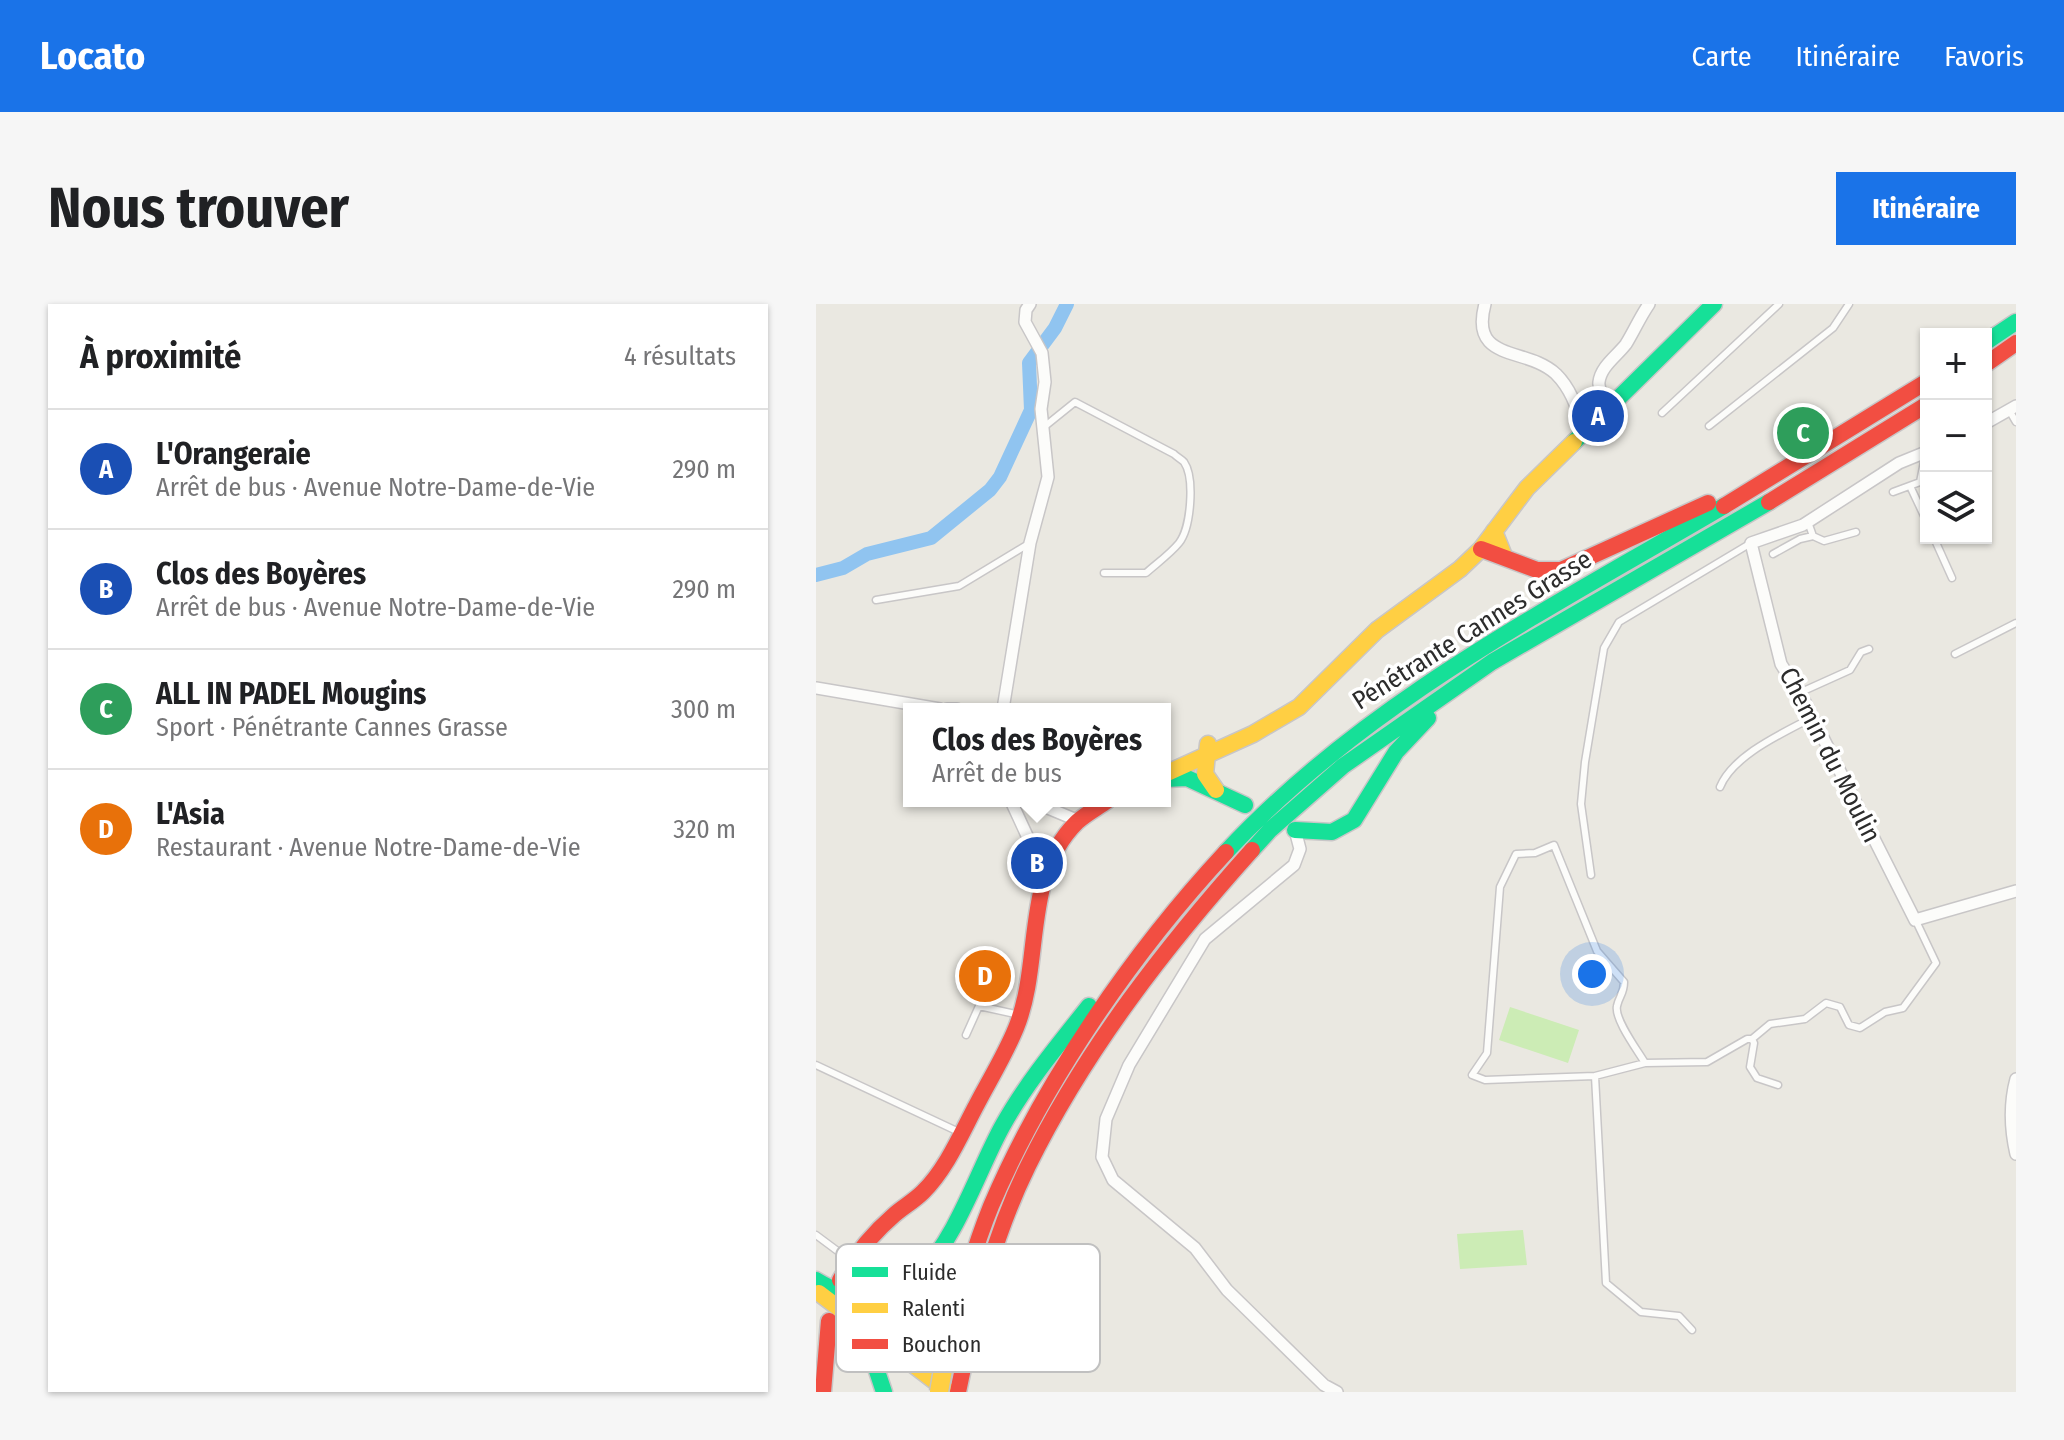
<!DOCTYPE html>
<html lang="fr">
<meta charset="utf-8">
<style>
:root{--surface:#fff;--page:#f6f6f6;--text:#202124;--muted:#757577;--line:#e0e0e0;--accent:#1a73e8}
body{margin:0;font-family:"Fira Sans Condensed",sans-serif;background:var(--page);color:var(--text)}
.controls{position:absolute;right:24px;top:24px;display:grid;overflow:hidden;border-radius:0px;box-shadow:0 2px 6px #0004}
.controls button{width:72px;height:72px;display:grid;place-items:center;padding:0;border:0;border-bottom:2px solid var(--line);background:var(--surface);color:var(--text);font:40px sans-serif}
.you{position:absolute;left:776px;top:670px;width:28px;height:28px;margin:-20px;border:6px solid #fff;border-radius:50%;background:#1a73e8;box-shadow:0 0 0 12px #1a73e833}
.badge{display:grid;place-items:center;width:52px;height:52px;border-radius:50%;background:var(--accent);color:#fff;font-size:26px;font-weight:700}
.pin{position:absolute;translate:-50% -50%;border:4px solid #fff;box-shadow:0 2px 8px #0006}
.popup{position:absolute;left:87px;top:399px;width:268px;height:104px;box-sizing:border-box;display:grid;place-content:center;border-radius:0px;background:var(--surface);filter:drop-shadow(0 2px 6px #0005);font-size:26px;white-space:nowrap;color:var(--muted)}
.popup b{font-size:30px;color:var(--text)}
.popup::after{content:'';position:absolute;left:50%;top:100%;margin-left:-16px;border:16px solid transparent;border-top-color:var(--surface)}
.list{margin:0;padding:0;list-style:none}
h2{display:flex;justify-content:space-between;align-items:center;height:104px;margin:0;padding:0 32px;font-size:34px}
h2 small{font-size:26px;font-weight:400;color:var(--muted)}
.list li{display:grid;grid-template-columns:52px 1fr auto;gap:24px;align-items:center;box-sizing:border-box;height:120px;padding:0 32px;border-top:2px solid var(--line)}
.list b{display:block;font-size:30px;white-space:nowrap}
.list p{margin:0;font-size:26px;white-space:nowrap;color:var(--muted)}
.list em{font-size:26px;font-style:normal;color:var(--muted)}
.icon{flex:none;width:44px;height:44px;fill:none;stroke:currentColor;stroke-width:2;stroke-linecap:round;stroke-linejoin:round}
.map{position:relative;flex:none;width:1200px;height:1088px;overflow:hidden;border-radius:0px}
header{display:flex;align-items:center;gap:48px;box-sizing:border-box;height:112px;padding:0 40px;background:var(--accent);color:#fff}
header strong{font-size:38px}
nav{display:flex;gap:44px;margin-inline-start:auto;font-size:28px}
.intro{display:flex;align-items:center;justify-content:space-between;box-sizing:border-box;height:192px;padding:0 48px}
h1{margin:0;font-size:56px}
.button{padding:20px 36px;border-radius:0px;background:var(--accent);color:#fff;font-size:28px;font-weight:700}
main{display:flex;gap:48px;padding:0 48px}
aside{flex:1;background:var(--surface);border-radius:0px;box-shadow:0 2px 6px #0004}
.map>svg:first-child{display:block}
.pitch{fill:#ccecb5}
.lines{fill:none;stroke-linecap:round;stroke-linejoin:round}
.canal{stroke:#90c4f0;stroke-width:14}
.lane-casing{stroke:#c8c6c7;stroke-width:9}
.street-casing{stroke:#c8c6c7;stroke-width:14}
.fast-casing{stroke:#c8c6c7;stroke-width:19}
.slow-casing{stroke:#c8c6c7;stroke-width:19}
.jam-casing{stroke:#c8c6c7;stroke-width:19}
.lane{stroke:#fcfcfa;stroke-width:6}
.street{stroke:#fcfcfa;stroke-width:11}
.fast{stroke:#16e098;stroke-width:16}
.slow{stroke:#ffcf43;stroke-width:16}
.jam{stroke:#f24e42;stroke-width:16}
.slow-bridge-casing{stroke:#c6c5c2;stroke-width:21;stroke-linecap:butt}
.slow-bridge{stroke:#ffcf43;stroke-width:18}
.labels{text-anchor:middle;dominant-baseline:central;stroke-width:7;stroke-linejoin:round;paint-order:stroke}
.street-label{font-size:26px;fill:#2c2c2c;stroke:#fff}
.key{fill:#fff;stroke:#c0c0c0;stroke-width:2}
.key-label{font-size:22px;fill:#2c2c2c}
</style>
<header>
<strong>Locato</strong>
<nav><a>Carte</a><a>Itinéraire</a><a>Favoris</a></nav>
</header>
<div class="intro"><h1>Nous trouver</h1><a class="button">Itinéraire</a></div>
<main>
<aside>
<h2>À proximité<small>4 résultats</small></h2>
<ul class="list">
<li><span class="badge" style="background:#1a4fb4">A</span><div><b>L'Orangeraie</b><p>Arrêt de bus · Avenue Notre-Dame-de-Vie</p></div><em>290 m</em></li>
<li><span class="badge" style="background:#1a4fb4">B</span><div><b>Clos des Boyères</b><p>Arrêt de bus · Avenue Notre-Dame-de-Vie</p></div><em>290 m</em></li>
<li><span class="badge" style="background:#2e9e5b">C</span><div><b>ALL IN PADEL Mougins</b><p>Sport · Pénétrante Cannes Grasse</p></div><em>300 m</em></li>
<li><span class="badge" style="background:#e8710a">D</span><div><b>L'Asia</b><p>Restaurant · Avenue Notre-Dame-de-Vie</p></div><em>320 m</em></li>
</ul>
</aside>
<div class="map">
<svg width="1200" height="1088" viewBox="0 0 1200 1088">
<rect width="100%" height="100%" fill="#eae8e1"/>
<!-- pitch -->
<path class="pitch" d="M 694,703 L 763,726 L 752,759 L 683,736 Z
M 707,926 L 711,961 L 644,965 L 641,930 Z"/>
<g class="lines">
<!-- canal -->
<path class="canal" d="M 0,271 L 27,264 L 51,250 L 115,234 L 174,186 L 184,173 L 215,106 L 213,59 L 239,24 L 251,0"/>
<!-- lane casing -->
<g class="lane-casing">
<path id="lane" d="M 1193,106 L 1200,118
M 846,109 L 963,0
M 893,122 L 1017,24 L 1033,0
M 228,123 L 259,98 L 358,150 C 361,153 365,155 368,158 C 379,174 375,224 363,239 C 354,250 340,260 330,269 L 288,269
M 1094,182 L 1110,216
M 1077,188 L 1104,178 L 1110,148
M 992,218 L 997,232 L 1008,237 L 1040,228
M 1118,234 L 1136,274
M 957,250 L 984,235 L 997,232
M 60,296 L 143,282 L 214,239
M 1139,350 L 1200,319
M 983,389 L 1034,366 L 1045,348 L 1053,345
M 904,483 C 917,451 967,429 997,413
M 775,571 L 765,500 L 769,458 L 788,344 L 803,318 L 935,239
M 150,731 L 163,702 L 204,711
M 936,735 L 954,720 L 989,715 L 1010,699 L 1024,703 L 1033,721 L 1044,724 L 1069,708 L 1087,704 L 1120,659 L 1100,617
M 829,759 C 822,747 798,715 801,702 C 803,692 808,690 808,678 L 781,647 L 738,541 L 719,549 L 700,550 L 684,583 L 671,749 L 656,771 L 669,776 L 779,772 L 790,979 L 825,1008 L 863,1012 L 876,1026
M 0,761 L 145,829
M 779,772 L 829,759 L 891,758 L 931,735 L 936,735 L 938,739 L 934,763 L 941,774 L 962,781
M 0,931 L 35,957"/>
</g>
<!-- street casing -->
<g class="street-casing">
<path id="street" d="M 669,0 C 653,59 710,42 740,70 C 756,86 761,105 768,126
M 795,100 C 789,93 782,87 783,78 C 785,62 801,52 810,40 C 818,27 824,13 833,0
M 1170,119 L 1200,102
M 1110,148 L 1083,159 L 987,221 L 935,239 L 965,360 L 989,398 L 1099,616 L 1200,587
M 0,384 L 124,405
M 131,405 L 141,405
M 187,405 L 214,239 L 232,173 L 225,105 L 229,78 L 226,49 L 209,18 L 210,6 L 214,0
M 195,497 L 213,536 L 231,561
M 215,497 L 263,517
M 479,526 L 484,545 L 478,561 L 389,635 L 313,761 L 290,815 L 286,853 L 297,876 L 379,944 L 411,986 L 508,1081 L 521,1088
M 1200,775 C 1193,801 1194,824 1200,850"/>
</g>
<!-- fast casing -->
<g class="fast-casing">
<path id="fast" d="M 1170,38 L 1200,18
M 758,138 L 898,0
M 349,475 L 371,474 L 429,501
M 479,526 L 516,528 L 538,516 L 580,448 L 612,414
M 436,546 L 454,526 L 527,462 L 676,358 L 953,198
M 410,548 C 549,398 735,304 908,202
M 0,976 C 112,1044 147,892 187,821 C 211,778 243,740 273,702
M 33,1023 L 56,1052 L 68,1088"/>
</g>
<!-- slow casing -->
<g class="slow-casing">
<path id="slow" d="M 678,227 L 688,252
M 392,440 L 389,470 L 400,486
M 349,470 L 437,430 L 483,403 L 561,326 L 644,265 L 665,245 L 711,184 L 758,138
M 3,989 L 133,1088"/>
</g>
<!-- jam casing -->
<g class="jam-casing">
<path id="jam" d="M 1170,60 L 1200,39
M 953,198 L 1110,101
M 908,202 L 1110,78
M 665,245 L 721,266 L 745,266 L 892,199
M 24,976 C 39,951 56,930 78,911 C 87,903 98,897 107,888 C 131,864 145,830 161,800 C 174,775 189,751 200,724 C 227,658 206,572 261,518 C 270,510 281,504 291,497
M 130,1048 C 143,999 156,949 175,902 C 228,777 318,647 410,548
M 7,1088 L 13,1017
M 142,1088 C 158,1011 177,933 212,862 C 269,746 350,642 436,546"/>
</g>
<!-- lane -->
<use href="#lane" class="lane"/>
<!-- street -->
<use href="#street" class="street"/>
<!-- fast -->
<use href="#fast" class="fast"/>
<!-- slow -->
<use href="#slow" class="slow"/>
<!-- jam -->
<use href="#jam" class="jam"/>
<!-- slow-bridge casing -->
<g class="slow-bridge-casing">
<path id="slow-bridge" d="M 123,1088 L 130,1048"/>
</g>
<!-- slow-bridge -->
<use href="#slow-bridge" class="slow-bridge"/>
</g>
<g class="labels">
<!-- street labels -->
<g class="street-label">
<text transform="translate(656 326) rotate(-32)">Pénétrante Cannes Grasse</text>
<text transform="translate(1014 451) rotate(63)">Chemin du Moulin</text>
</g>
</g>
<!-- legend -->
<rect x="20" y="940" width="264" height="128" rx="12" class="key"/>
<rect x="36" y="963" width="36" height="10" fill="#16e098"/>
<rect x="36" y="999" width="36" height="10" fill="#ffcf43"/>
<rect x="36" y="1035" width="36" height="10" fill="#f24e42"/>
<g class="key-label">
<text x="86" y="976">Fluide</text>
<text x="86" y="1012">Ralenti</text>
<text x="86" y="1048">Bouchon</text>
</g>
</svg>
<div class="controls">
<button>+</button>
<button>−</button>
<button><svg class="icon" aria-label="layers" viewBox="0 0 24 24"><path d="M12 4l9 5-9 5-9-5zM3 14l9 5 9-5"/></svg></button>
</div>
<div class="you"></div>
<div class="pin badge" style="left:782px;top:112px;background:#1a4fb4">A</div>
<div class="pin badge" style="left:221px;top:559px;background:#1a4fb4">B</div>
<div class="popup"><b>Clos des Boyères</b>Arrêt de bus</div>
<div class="pin badge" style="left:987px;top:129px;background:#2e9e5b">C</div>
<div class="pin badge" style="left:169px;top:672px;background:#e8710a">D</div>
</div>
</main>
